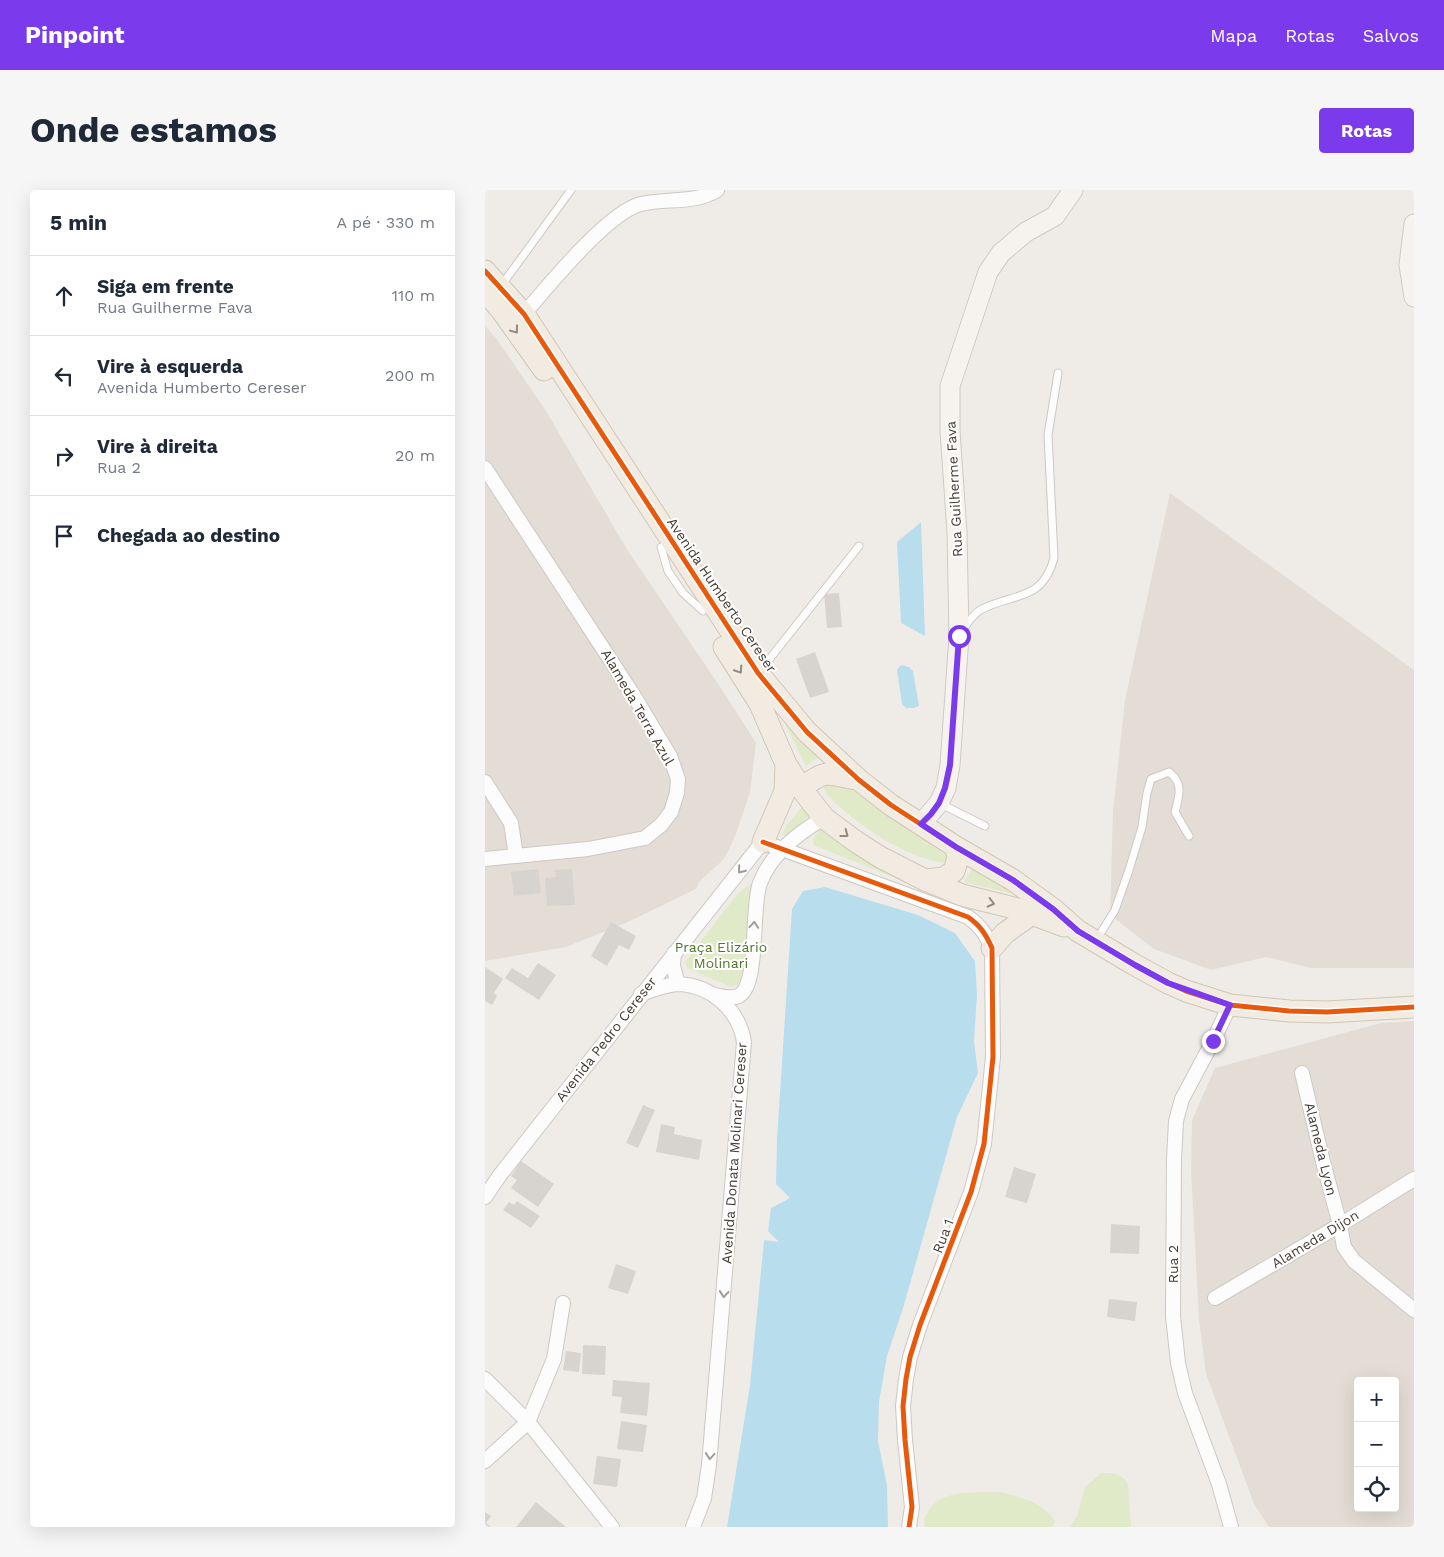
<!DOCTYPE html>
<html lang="pt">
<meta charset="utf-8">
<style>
:root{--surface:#fff;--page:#f6f6f7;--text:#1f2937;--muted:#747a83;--line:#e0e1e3;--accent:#7c3aed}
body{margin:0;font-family:"Work Sans",sans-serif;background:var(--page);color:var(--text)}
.controls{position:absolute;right:15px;bottom:15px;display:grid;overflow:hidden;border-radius:5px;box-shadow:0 5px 20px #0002}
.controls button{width:45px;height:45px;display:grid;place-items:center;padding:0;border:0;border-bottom:1px solid var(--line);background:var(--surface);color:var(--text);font:25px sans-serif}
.stop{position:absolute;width:15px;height:15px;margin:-11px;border:4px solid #7c3aed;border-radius:50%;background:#fff}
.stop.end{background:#7c3aed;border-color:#fff;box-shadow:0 1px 5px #0008}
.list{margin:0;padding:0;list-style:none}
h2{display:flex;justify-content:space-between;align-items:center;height:65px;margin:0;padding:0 20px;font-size:21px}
h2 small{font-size:16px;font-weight:400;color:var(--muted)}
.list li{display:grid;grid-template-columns:32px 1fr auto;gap:15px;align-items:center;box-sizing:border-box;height:80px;padding:0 20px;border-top:1px solid var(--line)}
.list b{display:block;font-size:19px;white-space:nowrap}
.list p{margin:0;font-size:16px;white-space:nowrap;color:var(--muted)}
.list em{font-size:16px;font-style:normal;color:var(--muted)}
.icon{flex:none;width:28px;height:28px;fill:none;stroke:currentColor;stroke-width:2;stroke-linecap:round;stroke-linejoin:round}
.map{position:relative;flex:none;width:929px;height:1337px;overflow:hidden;border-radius:5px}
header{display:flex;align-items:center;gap:30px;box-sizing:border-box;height:70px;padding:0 25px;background:var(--accent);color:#fff}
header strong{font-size:24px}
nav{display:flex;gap:28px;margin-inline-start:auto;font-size:18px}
.intro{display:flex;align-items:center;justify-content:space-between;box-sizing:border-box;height:120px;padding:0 30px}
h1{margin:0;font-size:35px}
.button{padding:12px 22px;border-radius:5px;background:var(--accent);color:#fff;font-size:18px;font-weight:700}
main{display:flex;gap:30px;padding:0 30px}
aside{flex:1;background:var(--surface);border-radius:5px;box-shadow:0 5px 20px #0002}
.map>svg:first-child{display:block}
.residential{fill:#e3ddd5;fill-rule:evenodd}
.green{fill:#e0e9c8}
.water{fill:#b8deee}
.building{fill:#d7d3cf}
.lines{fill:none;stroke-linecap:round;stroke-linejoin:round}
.lane-casing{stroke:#ccc8c4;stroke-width:9}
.street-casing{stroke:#ccc8c4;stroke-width:16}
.secondary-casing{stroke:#d0cac0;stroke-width:21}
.primary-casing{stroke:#d1c6b5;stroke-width:23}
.lane{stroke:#fdfcfc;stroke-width:7}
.street{stroke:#fdfcfc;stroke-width:14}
.secondary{stroke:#f6f3ee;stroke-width:19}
.primary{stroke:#f1ebe2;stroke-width:21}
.cycleway-casing{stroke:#fff;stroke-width:8}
.cycleway{stroke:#e8590c;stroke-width:5}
.oneway{stroke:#928b82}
.oneway2{stroke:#a19c98}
.route{stroke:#7c3aed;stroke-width:6}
.labels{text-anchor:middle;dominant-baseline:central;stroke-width:4;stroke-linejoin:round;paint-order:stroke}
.street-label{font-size:14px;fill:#453d34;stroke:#fff}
.park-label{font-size:14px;fill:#4e7728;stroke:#fff}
</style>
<header>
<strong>Pinpoint</strong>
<nav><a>Mapa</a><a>Rotas</a><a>Salvos</a></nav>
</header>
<div class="intro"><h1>Onde estamos</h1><a class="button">Rotas</a></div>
<main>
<aside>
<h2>5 min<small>A pé · 330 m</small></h2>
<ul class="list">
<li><svg class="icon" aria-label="ahead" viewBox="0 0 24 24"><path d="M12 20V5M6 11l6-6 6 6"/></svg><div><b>Siga em frente</b><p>Rua Guilherme Fava</p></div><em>110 m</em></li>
<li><svg class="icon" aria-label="left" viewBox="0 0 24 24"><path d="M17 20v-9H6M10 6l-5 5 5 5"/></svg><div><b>Vire à esquerda</b><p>Avenida Humberto Cereser</p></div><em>200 m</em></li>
<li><svg class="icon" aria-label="right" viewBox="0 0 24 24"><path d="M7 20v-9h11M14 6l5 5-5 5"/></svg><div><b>Vire à direita</b><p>Rua 2</p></div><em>20 m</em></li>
<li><svg class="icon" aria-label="arrive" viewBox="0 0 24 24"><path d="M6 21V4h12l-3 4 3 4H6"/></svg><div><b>Chegada ao destino</b></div></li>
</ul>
</aside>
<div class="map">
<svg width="929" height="1337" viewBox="0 0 929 1337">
<rect width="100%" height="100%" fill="#efece8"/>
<!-- residential -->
<path class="residential" d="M 0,136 L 11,148 L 61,221 L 143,361 L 236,498 L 271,553 L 265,603 L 249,649 L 239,669 L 214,692 L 211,699 L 143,732 L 81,757 L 0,771 Z
M 685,303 L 929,480 L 929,778 L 826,778 L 781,767 L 726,780 L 669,759 L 625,725 L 628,621 L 640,510 Z
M 929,831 L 929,1337 L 784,1337 L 769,1314 L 721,1184 L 714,1130 L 706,981 L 707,930 L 730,878 L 896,833 ZM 873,1191 L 910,1191 L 910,1318 L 873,1318 Z"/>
<!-- green -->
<path class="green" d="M 284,502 L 337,565 L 321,576 Z
M 352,587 L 462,666 L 463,673 C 444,672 424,663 407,654 C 394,648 345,613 340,601 C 338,598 339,595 338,593 Z
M 322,611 L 329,621 L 302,646 L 297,645 L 301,636 Z
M 335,639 L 347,641 L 355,655 L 443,696 L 442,701 L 344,661 L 329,656 L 328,649 Z
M 491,673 L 554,710 L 479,692 Z
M 270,691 L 268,723 L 257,793 L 246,797 L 202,778 L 200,772 L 253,703 Z
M 616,1283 C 628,1283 638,1283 643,1295 L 646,1337 L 585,1337 L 592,1326 L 600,1297 Z
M 516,1302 C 536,1308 558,1312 570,1331 L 568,1337 L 440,1337 L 439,1329 C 443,1322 446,1315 454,1310 C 471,1300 496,1303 516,1302 Z"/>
<!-- water -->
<path class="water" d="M 436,332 L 440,446 L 416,433 L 412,352 Z
M 416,475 L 424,477 L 428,481 L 434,516 L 428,518 L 421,518 L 417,514 L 412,480 Z
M 340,697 L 433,725 L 470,743 L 490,771 L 492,805 L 489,851 L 493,883 L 472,927 L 419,1115 L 402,1166 L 394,1212 L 393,1251 L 402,1295 L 403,1337 L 242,1337 L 265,1195 L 279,1050 L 294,1052 L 283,1041 L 286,1018 L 305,1008 L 291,994 L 292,949 L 307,719 L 318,701 Z"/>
<!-- building -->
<path class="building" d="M 354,403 L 357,437 L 342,438 L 339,404 Z
M 330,462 L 344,502 L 325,508 L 311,469 Z
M 53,679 L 56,703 L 29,706 L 26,682 Z
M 87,679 L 90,715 L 62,716 L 60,688 L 71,687 L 70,680 Z
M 126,732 L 151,746 L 144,760 L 134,755 L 122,776 L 106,766 Z
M 53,773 L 71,785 L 54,810 L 20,788 L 27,778 L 43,788 Z
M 0,777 L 18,789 L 9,803 L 12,806 L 7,815 L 0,811 Z
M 158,915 L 170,920 L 153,958 L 141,953 Z
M 176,934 L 190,937 L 189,944 L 217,950 L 214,970 L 171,962 Z
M 36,971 L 69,994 L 53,1017 L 26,998 L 32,990 L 26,986 Z
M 529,977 L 551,984 L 542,1013 L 520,1007 Z
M 32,1011 L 55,1026 L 46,1038 L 18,1020 L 24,1012 L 29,1015 Z
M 626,1034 L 655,1036 L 654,1064 L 625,1063 Z
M 131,1074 L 151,1081 L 143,1104 L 123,1098 Z
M 624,1109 L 652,1112 L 650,1131 L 622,1127 Z
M 98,1155 L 121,1156 L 120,1185 L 97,1184 Z
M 81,1161 L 96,1163 L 94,1182 L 78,1180 Z
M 128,1190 L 165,1193 L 162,1226 L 135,1223 L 137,1207 L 127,1206 Z
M 136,1231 L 162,1235 L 158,1262 L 132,1259 Z
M 112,1266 L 136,1269 L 132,1297 L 108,1294 Z
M 51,1312 L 81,1337 L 31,1337 Z
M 0,1322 L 6,1326 L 1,1333 L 6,1337 L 0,1337 Z"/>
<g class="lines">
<!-- lane casing -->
<g class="lane-casing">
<path id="lane" d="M 16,96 L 86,0
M 176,357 L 183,381 L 198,403 L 218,421
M 478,439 C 483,432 489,423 497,419 C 529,403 558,411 569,368 L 563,245 L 573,183
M 275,481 L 374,356
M 454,613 L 500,636
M 612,749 L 630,720 L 644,680 L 657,637 L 662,603 L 666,589 L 684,582 C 699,594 694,606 690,622 L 704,646"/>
</g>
<!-- street casing -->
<g class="street-casing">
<path id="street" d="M 39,124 C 63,96 123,22 156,14 C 181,8 210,14 232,0
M 0,278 L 149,506 L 185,566 L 193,589 L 192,603 L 186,622 L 176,635 L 160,648 L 103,659 L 0,669
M 0,592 L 26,633 L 31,666
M 278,652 L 483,727 C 496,736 501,745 507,758 L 508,867 L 499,954 L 486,1002 L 435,1135 L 425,1167 L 421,1189 L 418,1216 L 420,1250 L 427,1317 L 424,1337
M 189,763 L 188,776 L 193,794
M 156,804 C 168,800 181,794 194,794 C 227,796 254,820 259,852 L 224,1275 L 219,1308 L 208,1337
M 229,805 C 237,806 248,810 255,805 C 274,793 266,717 275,693 C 286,664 313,643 339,628
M 745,815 L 728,851 L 697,909 L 691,931 L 689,969 L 688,1126 L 693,1173 L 700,1203 L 734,1294 L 746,1337
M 817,883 L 838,972 L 855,1035 L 859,1057 L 869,1071 L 929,1120
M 0,1007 L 15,985 L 283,645
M 730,1108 L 855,1035 L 929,989
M 0,1189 L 43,1232 L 127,1337
M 0,1271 L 43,1232 L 69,1169 L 78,1113"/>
</g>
<!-- secondary casing -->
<g class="secondary-casing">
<path id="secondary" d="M 929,34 L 924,75 L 929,107
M 436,634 L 454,613 L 461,598 L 465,575 L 474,446 L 472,342 L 465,241 L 465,196 L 503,82 L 516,63 L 541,42 L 570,26 L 588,0"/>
</g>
<!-- primary casing -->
<g class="primary-casing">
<path id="primary" d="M 0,81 L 39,124 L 273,483 L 322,542 L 374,590 L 406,615 L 471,657 L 528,690 L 568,719 L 593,741 L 650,775 L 683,793 L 701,801 L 745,815 L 804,821 L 842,822 L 929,817
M 0,101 L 17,121 L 59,180
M 239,457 L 275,514 L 301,574 L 316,598 L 339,628 L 370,651 L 395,667 L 440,690 L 477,705 L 533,719 L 579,736
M 316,598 C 342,579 340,583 371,589
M 278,652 L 300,601 L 301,574
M 440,690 L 459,688 L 469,681 L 473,668 L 471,657
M 507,758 L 520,743 L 547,724"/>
</g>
<!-- lane -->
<use href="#lane" class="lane"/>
<!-- street -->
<use href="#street" class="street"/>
<!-- secondary -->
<use href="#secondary" class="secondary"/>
<!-- primary -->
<use href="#primary" class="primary"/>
<!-- cycleway casing -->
<g class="cycleway-casing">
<path id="cycleway" d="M 0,81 L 39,124 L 273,483 L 322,542 L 374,590 L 406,615 L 471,657 L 528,690 L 568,719 L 593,741 L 650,775 L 683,793 L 701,801 L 745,815 L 804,821 L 842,822 L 929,817
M 278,652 L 483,727 C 496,736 501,745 507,758 L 508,867 L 499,954 L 486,1002 L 435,1135 L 425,1167 L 421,1189 L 418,1216 L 420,1250 L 427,1317 L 424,1337"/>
</g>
<!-- cycleway -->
<use href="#cycleway" class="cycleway"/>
</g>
<!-- one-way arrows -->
<defs><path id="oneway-chevron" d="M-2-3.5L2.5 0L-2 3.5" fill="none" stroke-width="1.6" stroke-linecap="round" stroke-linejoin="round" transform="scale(1.25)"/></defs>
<g class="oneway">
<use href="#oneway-chevron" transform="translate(30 140) rotate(53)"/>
<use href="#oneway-chevron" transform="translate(254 480) rotate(57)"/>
<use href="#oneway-chevron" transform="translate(360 644) rotate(37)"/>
<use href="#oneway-chevron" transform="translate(506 713) rotate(14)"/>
</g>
<g class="oneway2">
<use href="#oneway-chevron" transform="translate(256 680) rotate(129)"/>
<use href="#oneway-chevron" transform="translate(269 735) rotate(-86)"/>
<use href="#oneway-chevron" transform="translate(239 1104) rotate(95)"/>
<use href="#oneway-chevron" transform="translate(225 1266) rotate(95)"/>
</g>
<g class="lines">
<!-- route -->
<path class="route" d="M 474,446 L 465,575 L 460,598 L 454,613 L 446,624 L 436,634 L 471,657 L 528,690 L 568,719 L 593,741 L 650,775 L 683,793 L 745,815 L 728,851"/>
</g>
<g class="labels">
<!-- street labels -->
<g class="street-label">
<text transform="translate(469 299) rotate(-93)">Rua Guilherme Fava</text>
<text transform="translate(237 405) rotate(56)">Avenida Humberto Cereser</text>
<text transform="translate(153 517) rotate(60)">Alameda Terra Azul</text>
<text transform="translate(121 849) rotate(-52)">Avenida Pedro Cereser</text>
<text transform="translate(836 959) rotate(76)">Alameda Lyon</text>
<text transform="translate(249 963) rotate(-86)">Avenida Donata Molinari Cereser</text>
<text transform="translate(458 1046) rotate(-69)">Rua 1</text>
<text transform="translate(830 1049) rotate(-31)">Alameda Dijon</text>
<text transform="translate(688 1074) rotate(-90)">Rua 2</text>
</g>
<!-- park labels -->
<g class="park-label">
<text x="236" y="757">Praça Elizário<tspan x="236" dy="16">Molinari</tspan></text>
</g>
</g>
</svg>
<div class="controls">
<button>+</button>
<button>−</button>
<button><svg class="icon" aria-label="locate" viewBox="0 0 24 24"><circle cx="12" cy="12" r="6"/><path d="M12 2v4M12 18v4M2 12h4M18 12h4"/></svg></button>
</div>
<div class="stop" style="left:474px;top:446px"></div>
<div class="stop end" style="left:728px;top:851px"></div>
</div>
</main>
